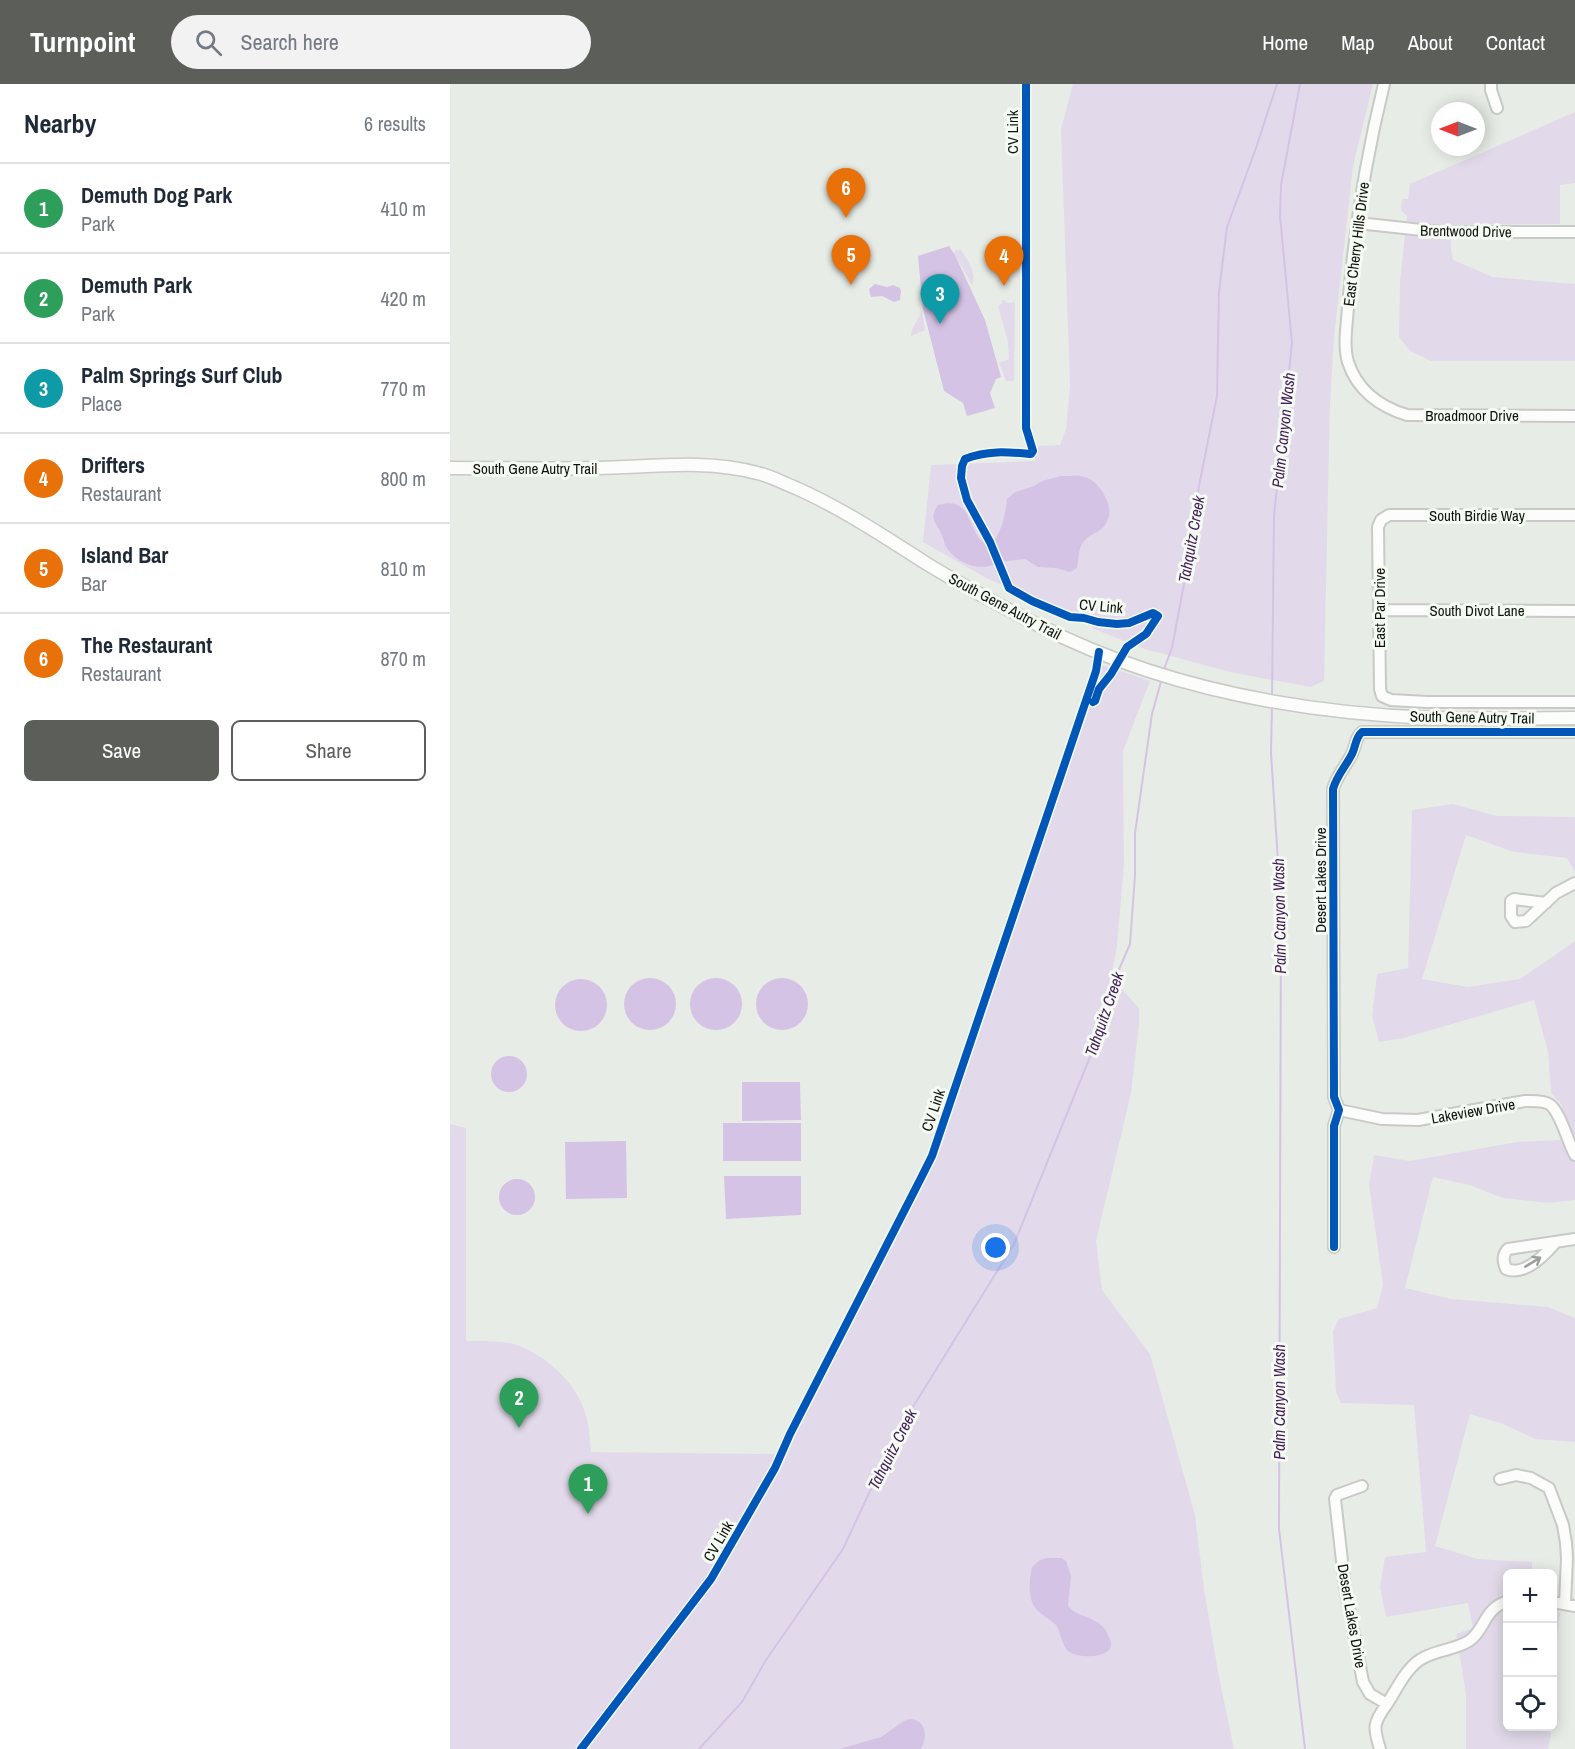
<!DOCTYPE html>
<meta charset="utf-8">
<style>
:root{--surface:#fff;--page:#f2f2f3;--text:#1f2937;--muted:#747a83;--line:#e0e1e3;--accent:#5c5e5a}
body{margin:0;font-family:"Archivo Narrow",sans-serif;background:var(--page);color:var(--text)}
.controls{position:absolute;right:18px;bottom:18px;display:grid;overflow:hidden;border-radius:9px;box-shadow:0 3px 15px #0003}
.controls button{width:54px;height:54px;display:grid;place-items:center;padding:0;border:0;border-bottom:2px solid var(--line);background:var(--surface);color:var(--text);font:30px sans-serif}
.compass{position:absolute;left:981px;top:18px;width:54px;height:54px;border-radius:50%;background:var(--surface);box-shadow:0 3px 15px #0003;rotate:270deg}
.you{position:absolute;left:546px;top:1164px;width:21px;height:21px;margin:-15px;border:4px solid #fff;border-radius:50%;background:#1a73e8;box-shadow:0 0 0 9px #1a73e833}
.badge{display:grid;place-items:center;width:39px;height:39px;border-radius:50%;background:var(--accent);color:#fff;font-size:20px;font-weight:700}
.pin{position:absolute;translate:-50% -50px;filter:drop-shadow(0 2px 3px #0008)}
.pin::after{content:'';position:absolute;top:32px;width:21px;height:18px;background:inherit;clip-path:polygon(0 0,100% 0,50% 100%)}
.list{margin:0;padding:0;list-style:none}
h2{display:flex;justify-content:space-between;align-items:center;height:78px;margin:0;padding:0 24px;font-size:26px}
h2 small{font-size:20px;font-weight:400;color:var(--muted)}
.list li{display:grid;grid-template-columns:39px 1fr auto;gap:18px;align-items:center;box-sizing:border-box;height:90px;padding:0 24px;border-top:2px solid var(--line)}
.list b{display:block;font-size:22px;white-space:nowrap}
.list p{margin:0;font-size:20px;white-space:nowrap;color:var(--muted)}
.list em{font-size:20px;font-style:normal;color:var(--muted)}
.actions{display:flex;gap:12px;padding:18px 24px}
.actions a{flex:1;padding:14px 0;border:2px solid var(--accent);border-radius:9px;text-align:center;font-size:21px;color:var(--accent)}
.actions .main{background:var(--accent);color:#fff}
.icon{flex:none;width:33px;height:33px;fill:none;stroke:currentColor;stroke-width:2;stroke-linecap:round;stroke-linejoin:round}
.map{position:relative;flex:none;width:1125px;height:1665px;overflow:hidden}
header{display:flex;align-items:center;gap:36px;box-sizing:border-box;height:84px;padding:0 30px;background:var(--accent);color:#fff}
header strong{font-size:28px}
nav{display:flex;gap:33px;margin-inline-start:auto;font-size:21px}
.search{width:420px;height:54px;background:var(--page);display:flex;align-items:center;gap:15px;box-sizing:border-box;padding:0 21px;border-radius:33px;color:var(--muted);font-size:22px}
main{display:flex}
aside{flex:1;background:var(--surface)}
.map>svg:first-child{display:block}
.green{fill:#e2daea}
.water{fill:#d5c3e5}
.lines{fill:none;stroke-linecap:round;stroke-linejoin:round}
.stream{stroke:#d5c3e5;stroke-width:2}
.minor-casing{stroke:#c7cac6;stroke-width:14}
.major-casing{stroke:#c7cac6;stroke-width:15}
.minor{stroke:#fcfcfb;stroke-width:10}
.major{stroke:#fcfcfb;stroke-width:12}
.cycleway-casing{stroke:#f5fbf2;stroke-width:11}
.cycleway{stroke:#0057b8;stroke-width:8}
.oneway{stroke:#9e9e9d}
.labels{text-anchor:middle;dominant-baseline:central;stroke-width:6;stroke-linejoin:round;paint-order:stroke}
.street-label{font-size:15px;fill:#10120f;stroke:#f5fbf2}
.water-label{font-size:16px;font-style:italic;fill:#401c59;stroke:#f5fbf2}
</style>
<header>
<strong>Turnpoint</strong>
<div class="search"><svg class="icon" aria-label="search" viewBox="0 0 24 24"><circle cx="10" cy="10" r="6"/><path d="M15 15l6 6"/></svg>Search here</div>
<nav><a>Home</a><a>Map</a><a>About</a><a>Contact</a></nav>
</header>
<main>
<aside>
<h2>Nearby<small>6 results</small></h2>
<ul class="list">
<li><span class="badge" style="background:#2e9e5b">1</span><div><b>Demuth Dog Park</b><p>Park</p></div><em>410 m</em></li>
<li><span class="badge" style="background:#2e9e5b">2</span><div><b>Demuth Park</b><p>Park</p></div><em>420 m</em></li>
<li><span class="badge" style="background:#0f9aa8">3</span><div><b>Palm Springs Surf Club</b><p>Place</p></div><em>770 m</em></li>
<li><span class="badge" style="background:#e8710a">4</span><div><b>Drifters</b><p>Restaurant</p></div><em>800 m</em></li>
<li><span class="badge" style="background:#e8710a">5</span><div><b>Island Bar</b><p>Bar</p></div><em>810 m</em></li>
<li><span class="badge" style="background:#e8710a">6</span><div><b>The Restaurant</b><p>Restaurant</p></div><em>870 m</em></li>
</ul>
<div class="actions"><a class="main">Save</a><a>Share</a></div>
</aside>
<div class="map">
<svg width="1125" height="1665" viewBox="0 0 1125 1665">
<rect width="100%" height="100%" fill="#e8ece6"/>
<!-- green -->
<path class="green" d="M 623,0 L 923,0 L 903,82 L 884,254 L 880,318 L 874,597 L 861,603 L 784,589 L 695,565 L 644,545 L 632,528 L 620,528 L 538,495 L 473,458 L 481,381 L 585,377 L 585,362 L 610,361 L 616,345 L 620,302 L 611,45 Z
M 1125,28 L 1125,99 L 1110,101 L 1110,140 L 1000,141 L 1001,164 L 1003,176 L 1043,193 L 1125,200 L 1125,277 L 981,277 L 960,267 L 949,253 L 950,197 L 957,132 L 951,126 L 952,115 L 958,115 L 960,100 Z
M 506,166 L 511,166 C 518,177 527,188 522,201 L 504,169 Z
M 552,216 L 556,217 L 556,219 L 565,218 L 564,297 L 556,297 L 549,279 L 559,275 L 558,258 L 548,222 L 552,219 Z
M 471,227 L 472,227 L 475,246 L 461,252 C 461,243 469,236 471,227 Z
M 652,581 L 700,597 L 673,667 L 674,780 L 667,862 L 661,893 L 689,924 L 689,942 L 681,1009 L 646,1157 L 652,1206 L 700,1270 L 745,1431 L 754,1505 L 769,1593 L 784,1665 L 0,1665 L 0,1040 L 16,1044 L 16,1257 C 32,1257 51,1256 67,1261 C 99,1273 130,1302 137,1336 C 140,1347 140,1357 141,1368 L 325,1370 L 470,1088 L 496,1021 Z
M 1003,720 L 1047,732 L 1125,733 L 1125,788 L 1117,774 L 1064,768 L 1016,751 L 972,895 L 1018,903 L 1070,895 L 1125,857 L 1125,1116 L 1099,1119 L 1053,1114 L 1019,1101 L 983,1093 L 955,1204 L 1001,1215 L 1098,1223 L 1125,1234 L 1125,1358 L 1085,1355 L 1053,1340 L 1020,1330 L 985,1462 L 1028,1475 L 1082,1478 L 1082,1489 L 1058,1490 L 1058,1642 L 1102,1643 L 1098,1665 L 1016,1665 L 1016,1610 L 1006,1550 L 1023,1544 L 1018,1519 L 936,1533 L 930,1503 L 935,1473 L 976,1468 L 964,1321 L 891,1319 L 886,1308 L 883,1247 L 889,1235 L 927,1224 L 933,1201 L 919,1101 L 924,1071 L 960,1077 L 1067,1058 L 1110,1056 L 1112,1021 L 1101,1009 L 1098,968 L 1084,916 L 954,954 L 929,958 L 922,932 L 927,890 L 958,884 L 962,726 Z
M 1103,1524 L 1110,1529 L 1104,1574 L 1103,1636 Z"/>
<!-- water -->
<path class="water" d="M 499,162 L 505,171 L 535,236 L 551,293 L 546,295 L 540,309 L 545,324 L 517,332 L 513,319 L 494,307 L 473,225 L 468,172 Z
M 425,200 L 437,203 L 443,201 L 450,204 L 451,207 L 450,216 L 444,218 L 432,212 L 421,213 L 419,205 Z
M 611,392 C 619,392 628,391 635,393 C 649,397 664,421 658,435 C 653,449 642,448 634,457 C 628,464 629,475 627,484 L 620,488 L 606,484 L 588,483 L 575,475 L 550,478 L 542,459 C 551,451 556,427 557,415 L 565,408 L 584,402 L 592,397 Z
M 497,419 C 525,419 517,452 538,461 L 546,480 C 528,488 504,478 495,461 C 495,460 492,452 492,451 C 486,438 478,436 488,421 Z
M306 920a26 26 0 1 1 52 0a26 26 0 1 1-52 0Z
M174 920a26 26 0 1 1 52 0a26 26 0 1 1-52 0Z
M240 920a26 26 0 1 1 52 0a26 26 0 1 1-52 0Z
M105 921a26 26 0 1 1 52 0a26 26 0 1 1-52 0Z
M41 990a18 18 0 1 1 36 0a18 18 0 1 1-36 0Z
M 292,998 L 350,998 L 351,1036 L 292,1037 Z
M 273,1039 L 351,1039 L 351,1077 L 273,1077 Z
M 176,1057 L 177,1114 L 116,1115 L 115,1058 Z
M 274,1092 L 351,1092 L 351,1131 L 276,1135 Z
M49 1113a18 18 0 1 1 36 0a18 18 0 1 1-36 0Z
M 597,1474 L 611,1474 L 616,1477 L 621,1492 L 618,1522 C 628,1534 647,1532 656,1547 C 657,1550 661,1556 661,1559 C 662,1575 630,1574 621,1569 C 611,1563 612,1550 606,1541 C 601,1536 593,1532 588,1527 C 577,1517 579,1496 582,1483 L 590,1476 Z
M 459,1635 C 476,1635 478,1652 471,1665 L 389,1665 L 431,1653 L 454,1637 Z"/>
<g class="lines">
<!-- stream -->
<path class="stream" d="M 714,585 L 722,564 L 740,468 L 749,402 L 767,312 L 769,208 L 777,143 L 806,64 L 827,0
M 822,614 L 824,432 L 842,259 L 830,132 L 831,101 L 850,0
M 822,623 L 821,669 L 831,825 L 829,1445 L 855,1665
M 249,1665 L 292,1618 L 316,1576 L 393,1465 L 448,1347 L 564,1160 L 642,968 L 658,911 L 680,860 L 685,791 L 685,749 L 702,630 L 712,594"/>
<!-- minor casing -->
<g class="minor-casing">
<path id="minor" d="M 934,0 C 916,73 904,148 898,223 C 897,240 893,261 898,278 C 907,306 930,323 957,331 L 1125,332
M 1041,0 L 1041,6 L 1047,24
M 908,139 L 990,148 L 1125,148
M 1125,431 L 939,431 L 931,436 L 928,443 L 930,605 L 932,612 L 941,616 L 977,618 L 1125,618
M 930,526 L 1125,527
M 1096,819 L 1064,815 L 1061,817 L 1061,832 L 1065,838 L 1076,837 L 1106,809 L 1125,799
M 889,1026 L 932,1035 L 968,1036 L 1075,1017 C 1083,1017 1092,1016 1099,1020 C 1110,1026 1118,1059 1125,1071
M 1105,1159 C 1094,1172 1074,1192 1056,1185 C 1053,1177 1052,1171 1058,1165 L 1125,1155
M 884,1163 L 884,1042 L 889,1026 L 884,1013 L 883,705 C 887,691 896,682 902,670 C 906,662 905,654 912,648 L 1125,648
M 1050,1395 L 1066,1391 L 1081,1394 L 1099,1404 L 1113,1441 L 1116,1459 L 1117,1474 L 1115,1519
M 912,1402 L 887,1411 L 885,1415 L 895,1503 L 913,1598 L 920,1610 L 937,1620 C 923,1639 923,1643 930,1665
M 1102,1518 L 1125,1522
M 937,1620 C 947,1605 957,1581 975,1573 C 989,1566 1006,1565 1019,1557 C 1036,1545 1033,1525 1058,1517"/>
</g>
<!-- major casing -->
<g class="major-casing">
<path id="major" d="M 0,384 C 49,384 99,385 148,384 C 201,383 256,375 307,389 C 321,392 333,399 346,404 C 391,424 432,451 474,478 C 511,501 549,521 588,541 C 709,603 848,629 983,634 C 1030,636 1078,634 1125,634"/>
</g>
<!-- minor -->
<use href="#minor" class="minor"/>
<!-- major -->
<use href="#major" class="major"/>
<!-- cycleway casing -->
<g class="cycleway-casing">
<path id="cycleway" d="M 576,0 L 576,344 L 583,367 L 581,370 C 558,368 537,366 515,375 L 512,382 L 511,394 L 517,416 L 540,458 L 559,504 L 582,517 L 620,533 L 634,534 L 648,538 L 667,540 L 679,539 L 703,529 L 708,532 L 696,550 L 677,563 L 661,590 L 649,605 L 645,617 L 643,618
M 884,1163 L 884,1042 L 889,1026 L 884,1013 L 883,705 C 887,691 896,682 902,670 C 906,662 905,654 912,648 L 1125,648
M 131,1665 L 261,1495 L 325,1384 L 340,1350 L 471,1094 L 482,1072 L 646,587 L 649,568"/>
</g>
<!-- cycleway -->
<use href="#cycleway" class="cycleway"/>
</g>
<!-- one-way arrows -->
<defs><path id="oneway-shaft" d="M-6 0H5M1.5-3L5.5 0L1.5 3" fill="none" stroke-width="1.6" stroke-linecap="round" stroke-linejoin="round" transform="scale(1.5)"/></defs>
<use class="oneway" href="#oneway-shaft" transform="translate(1083 1178) rotate(-31)"/>
<g class="labels">
<!-- street labels -->
<g class="street-label">
<text transform="translate(562 48) rotate(-90)">CV Link</text>
<text transform="translate(1016 147) rotate(1)">Brentwood Drive</text>
<text transform="translate(906 160) rotate(-83)">East Cherry Hills Drive</text>
<text x="1022" y="331">Broadmoor Drive</text>
<text x="85" y="384">South Gene Autry Trail</text>
<text x="1027" y="431">South Birdie Way</text>
<text transform="translate(555 522) rotate(28)">South Gene Autry Trail</text>
<text transform="translate(651 522) rotate(5)">CV Link</text>
<text transform="translate(929 524) rotate(-90)">East Par Drive</text>
<text x="1027" y="526">South Divot Lane</text>
<text transform="translate(1022 633) rotate(1)">South Gene Autry Trail</text>
<text transform="translate(870 796) rotate(-90)">Desert Lakes Drive</text>
<text transform="translate(483 1026) rotate(-71)">CV Link</text>
<text transform="translate(1023 1027) rotate(-10)">Lakeview Drive</text>
<text transform="translate(268 1457) rotate(-60)">CV Link</text>
<text transform="translate(902 1532) rotate(80)">Desert Lakes Drive</text>
</g>
<!-- water labels -->
<g class="water-label">
<text transform="translate(833 346) rotate(-84)">Palm Canyon Wash</text>
<text transform="translate(741 455) rotate(-80)">Tahquitz Creek</text>
<text transform="translate(829 832) rotate(-91)">Palm Canyon Wash</text>
<text transform="translate(654 930) rotate(-71)">Tahquitz Creek</text>
<text transform="translate(829 1318) rotate(-90)">Palm Canyon Wash</text>
<text transform="translate(442 1365) rotate(-63)">Tahquitz Creek</text>
</g>
</g>
</svg>
<div class="controls">
<button>+</button>
<button>−</button>
<button><svg class="icon" aria-label="locate" viewBox="0 0 24 24"><circle cx="12" cy="12" r="6"/><path d="M12 2v4M12 18v4M2 12h4M18 12h4"/></svg></button>
</div>
<svg class="compass" viewBox="-18 -18 36 36"><path d="M0-13l5 13h-10z" fill="#e53935"/><path d="M0 13l5-13h-10z" fill="#747a83"/></svg>
<div class="you"></div>
<div class="pin badge" style="left:138px;top:1430px;background:#2e9e5b">1</div>
<div class="pin badge" style="left:69px;top:1344px;background:#2e9e5b">2</div>
<div class="pin badge" style="left:490px;top:240px;background:#0f9aa8">3</div>
<div class="pin badge" style="left:554px;top:202px;background:#e8710a">4</div>
<div class="pin badge" style="left:401px;top:201px;background:#e8710a">5</div>
<div class="pin badge" style="left:396px;top:134px;background:#e8710a">6</div>
</div>
</main>
